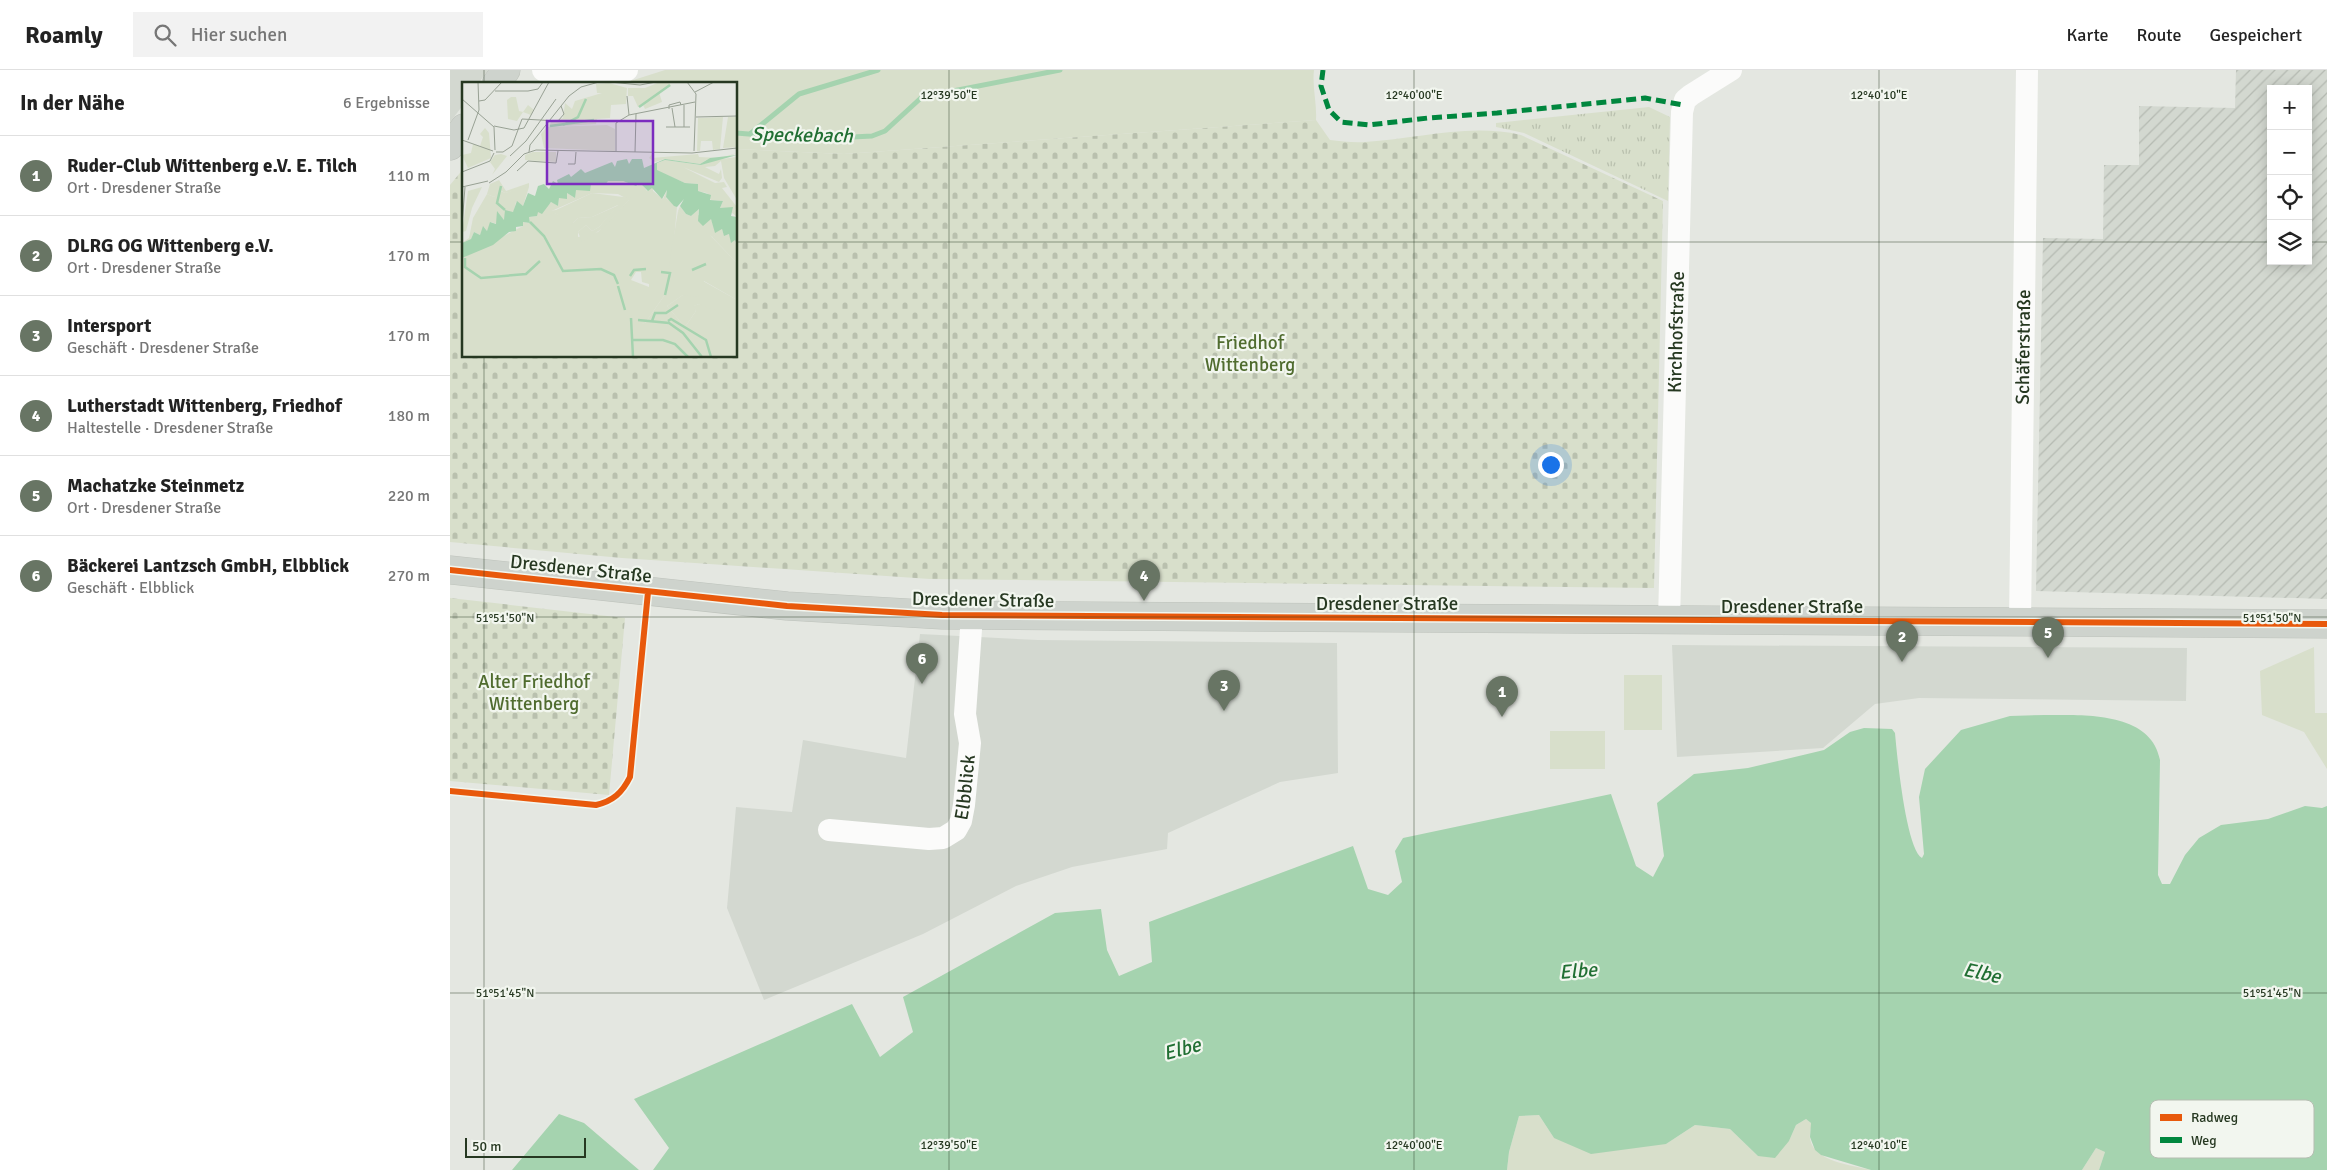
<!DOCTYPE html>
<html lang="de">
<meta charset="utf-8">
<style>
:root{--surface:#fff;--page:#f2f2f2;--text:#222;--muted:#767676;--line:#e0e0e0;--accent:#687564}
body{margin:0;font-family:Signika,sans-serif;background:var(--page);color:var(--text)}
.controls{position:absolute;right:15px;top:15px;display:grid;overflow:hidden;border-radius:0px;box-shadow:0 2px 12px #0003}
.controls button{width:45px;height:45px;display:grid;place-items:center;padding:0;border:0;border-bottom:1px solid var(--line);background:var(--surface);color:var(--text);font:25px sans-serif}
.scale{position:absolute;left:15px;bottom:12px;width:121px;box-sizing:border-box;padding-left:5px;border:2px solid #263821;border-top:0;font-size:14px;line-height:18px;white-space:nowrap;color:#263821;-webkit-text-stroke:4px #f2f6ef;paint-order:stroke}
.you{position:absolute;left:1100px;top:394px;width:18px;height:18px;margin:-12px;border:4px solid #fff;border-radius:50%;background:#1a73e8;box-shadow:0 0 0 8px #1a73e833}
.badge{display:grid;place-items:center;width:32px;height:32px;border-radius:50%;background:var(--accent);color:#fff;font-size:16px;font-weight:700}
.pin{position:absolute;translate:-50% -41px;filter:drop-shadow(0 1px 2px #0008)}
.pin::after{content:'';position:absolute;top:26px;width:18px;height:15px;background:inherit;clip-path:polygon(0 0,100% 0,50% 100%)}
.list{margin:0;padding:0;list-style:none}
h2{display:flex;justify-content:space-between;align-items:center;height:65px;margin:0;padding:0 20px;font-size:21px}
h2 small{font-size:16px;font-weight:400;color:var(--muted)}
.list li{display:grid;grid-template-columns:32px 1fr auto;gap:15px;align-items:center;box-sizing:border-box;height:80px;padding:0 20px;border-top:1px solid var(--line)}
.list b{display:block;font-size:19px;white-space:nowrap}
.list p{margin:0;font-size:16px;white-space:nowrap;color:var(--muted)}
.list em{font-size:16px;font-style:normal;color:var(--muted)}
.icon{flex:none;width:28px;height:28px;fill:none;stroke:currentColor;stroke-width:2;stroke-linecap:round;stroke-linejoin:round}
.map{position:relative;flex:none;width:1877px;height:1100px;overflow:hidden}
header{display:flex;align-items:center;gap:30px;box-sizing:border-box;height:70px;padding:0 25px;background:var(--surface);border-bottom:1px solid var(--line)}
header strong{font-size:24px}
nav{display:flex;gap:28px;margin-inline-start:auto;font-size:18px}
.search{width:350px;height:45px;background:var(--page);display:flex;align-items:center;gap:12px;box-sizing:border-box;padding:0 18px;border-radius:0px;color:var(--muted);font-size:19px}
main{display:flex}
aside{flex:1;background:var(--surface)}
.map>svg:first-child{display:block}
.built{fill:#d3d8d0}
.industrial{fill:url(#industrial-furrows);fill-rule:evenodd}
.grass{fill:#d8dfcb}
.cemetery{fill:url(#cemetery-stones)}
.park{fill:url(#park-tufts)}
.water{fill:#a5d3af}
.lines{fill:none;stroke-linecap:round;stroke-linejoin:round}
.stream{stroke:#a5d3af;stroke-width:5}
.major-casing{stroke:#bec3bc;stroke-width:29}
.minor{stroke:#fbfbfa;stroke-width:22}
.major{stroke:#ced3cd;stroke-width:28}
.quiet{stroke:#00873e;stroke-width:5;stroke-dasharray:10 5;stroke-linecap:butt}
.cycleway-casing{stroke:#f2f6ef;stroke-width:9}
.cycleway{stroke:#e8590c;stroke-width:6}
.ticks{fill:none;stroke:#263821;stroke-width:1;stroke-opacity:0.45}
.labels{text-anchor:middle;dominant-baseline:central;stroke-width:4.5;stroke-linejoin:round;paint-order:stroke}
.street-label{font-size:19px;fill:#263821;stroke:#f2f6ef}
.park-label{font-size:19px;fill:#506c2f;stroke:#f2f6ef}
.water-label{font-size:20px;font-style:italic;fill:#216f33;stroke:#f2f6ef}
.inset-river{fill:none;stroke:#a5d3af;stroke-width:2.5}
.inset-road{fill:none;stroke:#98a194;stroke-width:1}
.view{fill:#7b2cbf;fill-opacity:0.15;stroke:#7b2cbf;stroke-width:2.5}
.inset-edge{fill:none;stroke:#263821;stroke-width:2.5}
.key{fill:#f2f6ef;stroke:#b5bdb1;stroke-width:1}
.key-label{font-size:14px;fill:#263821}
.ticks-label{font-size:12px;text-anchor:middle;fill:#263821;stroke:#f2f6ef;stroke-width:4.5;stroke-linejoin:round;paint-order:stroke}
</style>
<header>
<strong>Roamly</strong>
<div class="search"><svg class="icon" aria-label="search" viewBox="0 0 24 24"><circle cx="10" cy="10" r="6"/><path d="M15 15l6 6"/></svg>Hier suchen</div>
<nav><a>Karte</a><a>Route</a><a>Gespeichert</a></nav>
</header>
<main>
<aside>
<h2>In der Nähe<small>6 Ergebnisse</small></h2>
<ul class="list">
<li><span class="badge">1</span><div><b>Ruder-Club Wittenberg e.V. E. Tilch</b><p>Ort · Dresdener Straße</p></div><em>110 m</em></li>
<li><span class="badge">2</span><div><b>DLRG OG Wittenberg e.V.</b><p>Ort · Dresdener Straße</p></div><em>170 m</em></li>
<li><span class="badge">3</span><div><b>Intersport</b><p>Geschäft · Dresdener Straße</p></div><em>170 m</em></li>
<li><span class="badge">4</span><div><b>Lutherstadt Wittenberg, Friedhof</b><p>Haltestelle · Dresdener Straße</p></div><em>180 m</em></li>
<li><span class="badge">5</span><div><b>Machatzke Steinmetz</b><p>Ort · Dresdener Straße</p></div><em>220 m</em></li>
<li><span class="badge">6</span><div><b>Bäckerei Lantzsch GmbH, Elbblick</b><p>Geschäft · Elbblick</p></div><em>270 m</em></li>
</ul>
</aside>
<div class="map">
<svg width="1877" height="1100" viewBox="0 0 1877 1100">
<defs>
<pattern id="industrial-furrows" width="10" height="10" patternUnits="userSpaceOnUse" patternTransform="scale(1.25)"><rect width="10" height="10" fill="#d3d8d0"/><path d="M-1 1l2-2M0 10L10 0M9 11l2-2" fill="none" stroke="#b5bab2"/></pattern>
<pattern id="cemetery-stones" width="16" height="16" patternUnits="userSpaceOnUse" patternTransform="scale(1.25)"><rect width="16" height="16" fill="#d8dfcb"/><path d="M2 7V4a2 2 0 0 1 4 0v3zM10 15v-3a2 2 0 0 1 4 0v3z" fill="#b9c0ae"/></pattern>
<pattern id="park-tufts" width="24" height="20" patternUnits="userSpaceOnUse" patternTransform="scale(1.25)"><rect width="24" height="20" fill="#d8dfcb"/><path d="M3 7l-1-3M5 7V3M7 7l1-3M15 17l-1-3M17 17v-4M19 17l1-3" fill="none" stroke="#b9c0ae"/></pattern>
</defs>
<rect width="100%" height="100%" fill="#e4e7e1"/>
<!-- built -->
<path class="built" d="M 0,0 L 38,0 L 28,14 L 14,14 L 14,34 L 0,52 Z
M 470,564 L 588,570 L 887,573 L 888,703 L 830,712 L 718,763 L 717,779 L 622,797 L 566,816 L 473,864 L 314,930 L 277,838 L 286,737 L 342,742 L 353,670 L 456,688 Z
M 1222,575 L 1737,578 L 1736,631 L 1469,628 L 1425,634 L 1373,678 L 1227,687 Z"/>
<!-- industrial -->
<path class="industrial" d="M 1786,0 L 1877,0 L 1877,529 L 1586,521 L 1593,168 L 1653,169 L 1654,95 L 1689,95 L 1689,36 L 1785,38 ZM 1821,19 L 1858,19 L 1858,191 L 1821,191 Z"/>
<!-- grass -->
<path class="grass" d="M 215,0 L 864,0 C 862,17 867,33 866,50 L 394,84 L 286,79 L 286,14 L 171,14 Z
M 1864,577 L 1865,643 L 1877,643 L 1877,699 L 1854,662 L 1812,645 L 1810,601 Z
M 1174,605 L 1212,605 L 1212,660 L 1174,660 Z
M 1100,661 L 1155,661 L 1155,699 L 1100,699 Z
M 1089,1045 L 1104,1068 L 1216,1074 L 1245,1055 L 1280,1059 L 1308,1086 L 1339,1071 L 1346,1055 L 1356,1049 L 1361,1053 C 1362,1058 1359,1063 1360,1069 C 1364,1092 1402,1095 1421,1100 L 1057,1100 L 1059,1082 L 1069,1046 Z
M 1646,1078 L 1655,1082 L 1649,1100 L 1632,1100 Z"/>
<!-- cemetery -->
<path class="cemetery" d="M 866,50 L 880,70 C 891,71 903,73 915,72 C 968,69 1018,53 1071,65 L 1213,131 L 1204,518 L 480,509 L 172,488 L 0,472 L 0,115 L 14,98 L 14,286 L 286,286 L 286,79 L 394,84 Z
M 0,528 L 175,548 L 159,725 L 0,711 Z"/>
<!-- park -->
<path class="park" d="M 1199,37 L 1220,47 L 1218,131 L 1074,63 L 1046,57 L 1046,53 Z"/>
<!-- water -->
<path class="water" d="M 1595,645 C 1633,645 1701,641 1710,690 L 1708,805 L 1712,814 L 1720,814 L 1735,785 L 1749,768 L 1771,755 L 1818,749 L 1855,736 L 1872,738 L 1877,736 L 1877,1100 L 1649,1100 L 1655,1082 L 1646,1078 L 1632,1100 L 1421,1100 L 1371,1085 L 1365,1080 L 1360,1067 L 1361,1053 L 1356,1049 L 1346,1055 L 1339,1071 L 1325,1088 L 1308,1086 L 1280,1059 L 1245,1055 L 1216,1074 L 1141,1084 L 1104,1068 L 1089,1045 L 1069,1046 L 1059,1082 L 1057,1100 L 203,1100 L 219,1078 L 184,1029 L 402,934 L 430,987 L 463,962 L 453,927 L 605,843 L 651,839 L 657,880 L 669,906 L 702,892 L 699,852 L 903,776 L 918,819 L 938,825 L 952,812 L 945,781 L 953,768 L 1161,724 L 1186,796 L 1203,807 L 1214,786 L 1207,733 L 1244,704 L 1298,698 L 1374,680 L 1400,662 L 1414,658 L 1442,659 L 1445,663 C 1447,685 1456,779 1472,788 L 1474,784 L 1469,727 L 1475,699 L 1511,660 L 1560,646 Z
M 109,1044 L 134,1053 L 189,1100 L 62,1100 Z"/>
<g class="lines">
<!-- stream -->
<path class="stream" d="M 286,63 L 364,69 L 422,66 L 435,61 L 472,27 L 610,0
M 300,64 L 349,24 L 428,0"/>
<!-- major casing -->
<g class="major-casing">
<path id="major" d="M 46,14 L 56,0
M 0,76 L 14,58
M 0,500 L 337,536 L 492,545 L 1877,554"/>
</g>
<!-- minor -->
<g class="minor">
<path d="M 93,0 L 144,4 L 177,0"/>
<path id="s1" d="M 1219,551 L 1232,42 L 1235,30 L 1241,25 L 1281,0"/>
<path id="s2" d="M 1570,553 L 1577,0"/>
<path id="s3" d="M 379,760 L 479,769 L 493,768 L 506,760 L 511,751 L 514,735 L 520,673 L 515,644 L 522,545"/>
</g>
<!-- major -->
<use href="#major" class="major"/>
<!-- quiet -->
<path class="quiet" d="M 873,0 L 871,16 L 879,40 L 891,52 L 919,55 L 978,48 L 1047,43 L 1195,28 L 1233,35"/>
<!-- cycleway casing -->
<g class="cycleway-casing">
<path id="cycleway" d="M 0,500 L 337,536 L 492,545 L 1877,554
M 0,721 L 146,735 C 163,731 172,723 180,707 L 198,522"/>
</g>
<!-- cycleway -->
<use href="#cycleway" class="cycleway"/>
</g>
<!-- ticks -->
<path class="ticks" d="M 34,0 L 34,14M 499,0 L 499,1100M 964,0 L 964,1100M 1429,0 L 1429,1100M 0,172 L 14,172M 286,172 L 1821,172M 1858,172 L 1877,172M 34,286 L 34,1100M 0,547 L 1877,547M 0,923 L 1877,923"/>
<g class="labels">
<!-- street labels -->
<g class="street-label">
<text stroke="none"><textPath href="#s1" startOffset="289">Kirchhofstraße</textPath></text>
<text stroke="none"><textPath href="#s2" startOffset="276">Schäferstraße</textPath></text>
<text transform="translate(131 499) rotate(6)">Dresdener Straße</text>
<text transform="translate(533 530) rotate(1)">Dresdener Straße</text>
<text x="937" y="534">Dresdener Straße</text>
<text x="1342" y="537">Dresdener Straße</text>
<text stroke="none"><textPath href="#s3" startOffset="174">Elbblick</textPath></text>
</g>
<!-- park labels -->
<g class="park-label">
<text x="800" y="273">Friedhof<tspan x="800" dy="22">Wittenberg</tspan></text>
<text x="84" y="612">Alter Friedhof<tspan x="84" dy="22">Wittenberg</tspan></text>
</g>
<!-- water labels -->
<g class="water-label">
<text transform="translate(352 65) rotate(1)">Speckebach</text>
<text transform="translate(1128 901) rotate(-5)">Elbe</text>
<text transform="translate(1532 903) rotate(12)">Elbe</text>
<text transform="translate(732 979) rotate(-15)">Elbe</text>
</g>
</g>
<!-- overview -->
<g transform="translate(12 12)">
<rect width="275" height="275" fill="#e4e7e1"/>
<path d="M 198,0 L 207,0 L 209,4 L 197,10 L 200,20 L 183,27 L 181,23 L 176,25 L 171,14 L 166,14 L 166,6 L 183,6 ZM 147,1 L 165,6 L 164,22 L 149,23 L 148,36 L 135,37 L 134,42 L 87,45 L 89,40 L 101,36 L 103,21 L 110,27 L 113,19 L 140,11 L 135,11 L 134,2 ZM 275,71 L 260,77 L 275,75 L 275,118 L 262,96 L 259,79 L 253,84 L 243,85 L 257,92 L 259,87 L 260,96 L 257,100 L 221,85 L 253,101 L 262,100 L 265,105 L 260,106 L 275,125 L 272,129 L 275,126 L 275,135 L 264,126 L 258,126 L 261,119 L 249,118 L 245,111 L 235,109 L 236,102 L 223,101 L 195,89 L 195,81 L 203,78 L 239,83 L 259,76 L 246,77 L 238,82 L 203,77 L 193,80 L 187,76 L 190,72 L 190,76 L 236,72 L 237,75 L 258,76 ZM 145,99 L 161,99 L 175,104 L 178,100 L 185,109 L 191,104 L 191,109 L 201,117 L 205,108 L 204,116 L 215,125 L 211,169 L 202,214 L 183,241 L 170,245 L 173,275 L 0,275 L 0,176 L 61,144 L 61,140 L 68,141 L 67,135 L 75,134 L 75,130 L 90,120 L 96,124 L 97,116 L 105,111 L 113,116 L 113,108 L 125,108 L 129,102 L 143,103 ZM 130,111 L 156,112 L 167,118 L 136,150 L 116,155 L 116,150 L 124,143 L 130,149 L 137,145 L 157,123 L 130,135 L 116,136 L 111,141 L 93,131 L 85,131 ZM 174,190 L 179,190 L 180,200 L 187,202 L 187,205 L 169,198 ZM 20,105 L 10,126 L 4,149 L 0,150 L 6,109 ZM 63,105 L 67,105 L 61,124 L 54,120 L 52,129 L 42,138 L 35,130 L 35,142 L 29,140 L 25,149 L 22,145 L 18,153 L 12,150 L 9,157 L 0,161 L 7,156 L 11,136 L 25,112 L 32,115 L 37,108 L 43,111 ZM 259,149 L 275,167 L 275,181 L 250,155 ZM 241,199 L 275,218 L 275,257 L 237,222 L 232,224 L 234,229 L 223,245 L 205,224 Z" fill="#d8dfcb" fill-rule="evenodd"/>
<path d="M 39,72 L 45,74 L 30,93 L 33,87 L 28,80 L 33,73 ZM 37,98 L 44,109 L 67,101 L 67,105 L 43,111 L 38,108 L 32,115 L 25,112 L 28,102 ZM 130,111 L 169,116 L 141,146 L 120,160 L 116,150 L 124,143 L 130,149 L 137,145 L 156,123 L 130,135 L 116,136 L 109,143 L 93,131 L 83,134 L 85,129 L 94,128 ZM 216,129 L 241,146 L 275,181 L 275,218 L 242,199 L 236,215 L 221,213 L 205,224 L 223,245 L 234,229 L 231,224 L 237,222 L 255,229 L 275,256 L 275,275 L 173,275 L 172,272 L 170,243 L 183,241 L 202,214 Z" fill="#d8dfcb"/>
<path d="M 221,117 L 218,124 L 224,132 L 229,134 L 237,127 L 236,133 L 249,137 L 253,148 L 260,147 L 262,154 L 267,152 L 273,158 L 275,167 L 261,155 L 259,150 L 250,155 L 216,129 Z" fill="#d8dfcb"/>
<path d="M 145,43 L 153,47 L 153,69 L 82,66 L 79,52 L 85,45 ZM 71,70 L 94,70 L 94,80 L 63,78 L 63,73 Z" fill="#d8dfcb"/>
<path d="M 23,46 L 27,51 L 29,76 L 6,86 L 0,73 L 9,71 L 11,62 L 18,64 L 21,55 L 18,52 Z" fill="#d8dfcb"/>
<path d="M 49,15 L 54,15 L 57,29 L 61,30 L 66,23 L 72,28 L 69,33 L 61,30 L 55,39 L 46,37 L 45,18 ZM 261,35 L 258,67 L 251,68 L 250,59 L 239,59 L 238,69 L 235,69 L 236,36 ZM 266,35 L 275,35 L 275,65 L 261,66 Z" fill="#d8dfcb"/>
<path d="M 275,73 L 239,83 L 203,78 L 195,81 L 195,88 L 223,101 L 236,102 L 236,109 L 249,113 L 248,118 L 261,119 L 258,126 L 271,125 L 269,134 L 275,135 L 275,163 L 273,158 L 269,161 L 267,152 L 262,154 L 260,147 L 253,151 L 249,137 L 241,144 L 236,139 L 237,127 L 229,134 L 224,132 L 218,124 L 222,117 L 215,125 L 212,124 L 204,115 L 205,108 L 200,117 L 190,106 L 186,109 L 178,101 L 174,104 L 161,99 L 146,99 L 143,103 L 129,102 L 128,109 L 114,108 L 113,116 L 105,111 L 105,117 L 97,116 L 96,124 L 89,120 L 80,132 L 76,130 L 75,134 L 67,135 L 68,141 L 61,140 L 61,144 L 54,145 L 54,149 L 47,150 L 31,163 L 0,176 L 0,161 L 9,157 L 12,150 L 18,153 L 21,144 L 25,149 L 28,140 L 34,142 L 35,129 L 42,138 L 43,128 L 51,130 L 55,119 L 61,124 L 66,111 L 73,114 L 76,104 L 82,102 L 87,107 L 91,99 L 96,102 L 95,98 L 107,92 L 109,95 L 119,87 L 123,91 L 150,80 L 153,85 L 155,79 L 165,77 L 167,82 L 170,77 L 180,77 L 182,86 L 203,77 L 238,82 L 248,76 Z" fill="#a5d3af"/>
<path class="inset-river" d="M 177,25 L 208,3M 101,43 L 116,35 L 124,17M 88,44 L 132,38M 39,104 L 35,121 L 43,128M 68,140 L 82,154 L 101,189 L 139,187 L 152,193 L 156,202M 3,176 L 3,185 L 19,196 L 64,192 L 78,179M 230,188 L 244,182M 199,190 L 208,191 L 203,213M 168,194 L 172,188 L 184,187M 156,204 L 163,228M 169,236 L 171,275M 176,238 L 207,241 L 221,251 L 240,275M 190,239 L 193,231 L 204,231 L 216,223M 206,239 L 209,237 L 244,258 L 249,275M 171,258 L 201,258 L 213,262 L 226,275"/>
<path class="inset-road" d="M 148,0 L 178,3 L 194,0M 225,0 L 234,12 L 232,69M 33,9 L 66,9 L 76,7 L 81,0M 233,10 L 252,0M 165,14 L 167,33M 0,17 L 32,45 L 33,68M 17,19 L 23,18 L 40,0M 222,23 L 222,45M 210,26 L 213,45M 207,27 L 207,23 L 218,20 L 219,23M 234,35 L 275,34M 32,44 L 52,48 L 62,46 L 87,0M 204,45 L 228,45M 0,58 L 31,69M 6,58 L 17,28 L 16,0M 154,69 L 154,41 L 167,33 L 233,20M 34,70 L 41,70 L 50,64 L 60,37 L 96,39 L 102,32 L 99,24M 67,70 L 68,63 L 107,14 L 119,5 L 137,0M 173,70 L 174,32M 230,71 L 275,66M 48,74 L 64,59 L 94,17M 106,82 L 113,82 L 114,70M 55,89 L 66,79 L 94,81 L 96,69M 0,90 L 28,79 L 32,71M 27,101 L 44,90 L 62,72 L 74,68 L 230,71M 0,105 L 26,99M 0,143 L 3,105"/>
<path class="view" d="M 85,39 L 191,39 L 191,102 L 85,102 Z"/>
<rect width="275" height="275" class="inset-edge"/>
</g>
<!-- legend -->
<rect x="1700" y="1030" width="164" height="58" rx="8" class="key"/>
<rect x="1710" y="1044" width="22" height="7" fill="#e8590c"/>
<rect x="1710" y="1067" width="22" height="6" fill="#00873e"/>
<g class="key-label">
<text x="1741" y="1052">Radweg</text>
<text x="1741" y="1075">Weg</text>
</g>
<g class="ticks-label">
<text x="499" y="29">12°39'50"E</text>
<text x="964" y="29">12°40'00"E</text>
<text x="1429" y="29">12°40'10"E</text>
<text x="55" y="552">51°51'50"N</text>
<text x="1822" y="552">51°51'50"N</text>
<text x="55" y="927">51°51'45"N</text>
<text x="1822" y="927">51°51'45"N</text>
<text x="499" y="1079">12°39'50"E</text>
<text x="964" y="1079">12°40'00"E</text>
<text x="1429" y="1079">12°40'10"E</text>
</g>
</svg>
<div class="controls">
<button>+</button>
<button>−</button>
<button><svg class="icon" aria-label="locate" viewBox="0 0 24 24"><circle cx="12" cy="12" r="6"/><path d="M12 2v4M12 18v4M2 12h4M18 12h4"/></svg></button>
<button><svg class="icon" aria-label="layers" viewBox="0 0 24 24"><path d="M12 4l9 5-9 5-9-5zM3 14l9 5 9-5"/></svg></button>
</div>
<div class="scale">50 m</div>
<div class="you"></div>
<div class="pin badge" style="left:1052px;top:647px">1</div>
<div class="pin badge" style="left:1452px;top:592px">2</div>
<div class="pin badge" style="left:774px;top:641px">3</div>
<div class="pin badge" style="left:694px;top:531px">4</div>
<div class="pin badge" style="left:1598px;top:588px">5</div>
<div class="pin badge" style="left:472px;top:614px">6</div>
</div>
</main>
